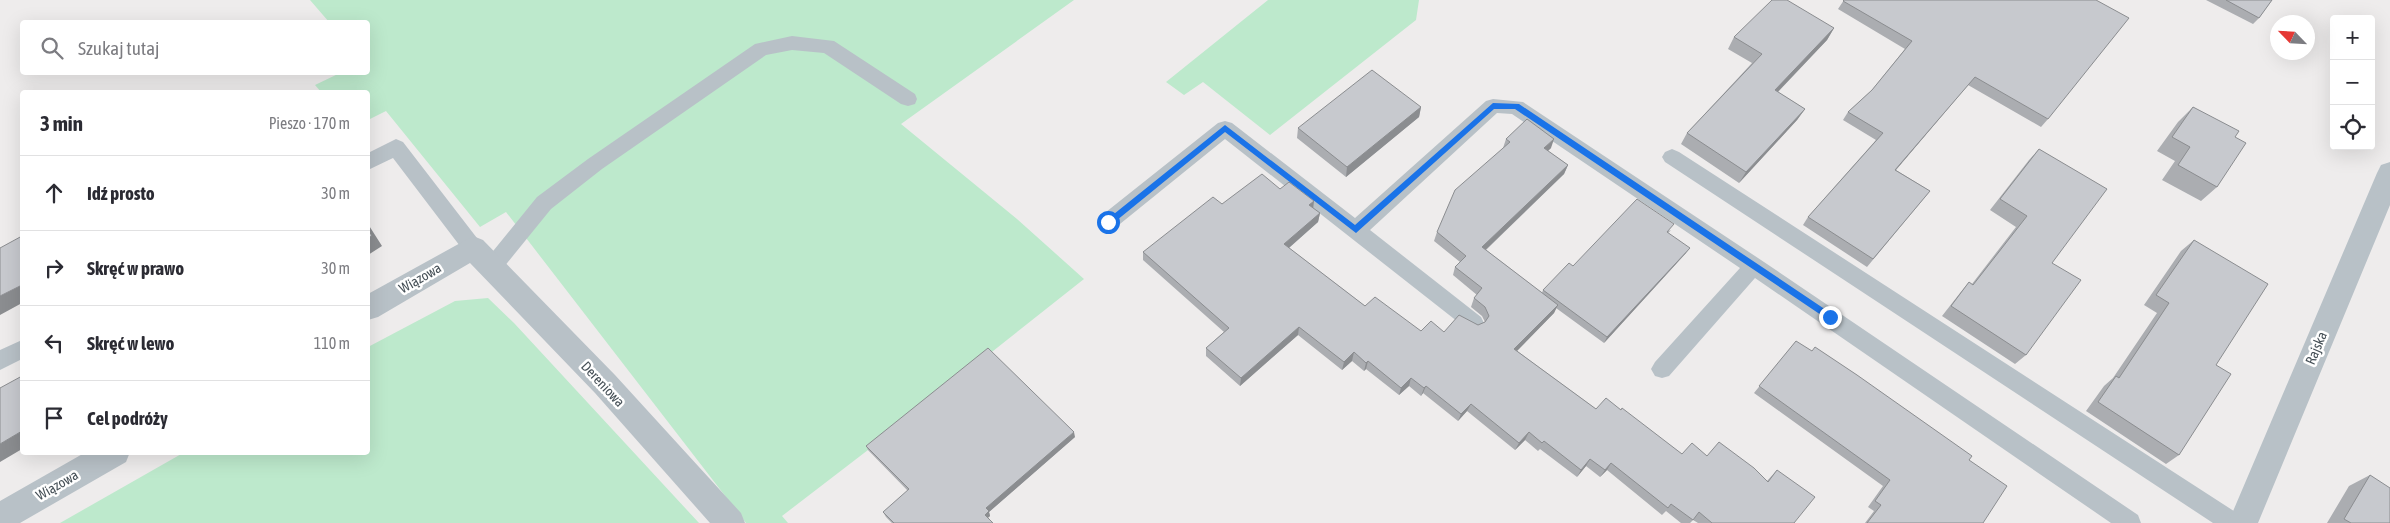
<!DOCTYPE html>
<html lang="pl">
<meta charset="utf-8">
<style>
:root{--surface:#fff;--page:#f7f7f7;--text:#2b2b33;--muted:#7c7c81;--line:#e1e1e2}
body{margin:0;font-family:"Asap Condensed",sans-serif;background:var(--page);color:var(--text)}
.controls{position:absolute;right:15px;top:15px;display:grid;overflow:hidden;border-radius:5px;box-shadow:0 5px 20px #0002}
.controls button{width:45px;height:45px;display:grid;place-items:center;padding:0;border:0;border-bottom:1px solid var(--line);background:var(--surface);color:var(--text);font:25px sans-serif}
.compass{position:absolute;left:2270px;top:15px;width:45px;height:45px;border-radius:50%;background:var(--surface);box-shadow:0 5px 20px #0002;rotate:295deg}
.stop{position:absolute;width:15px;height:15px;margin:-11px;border:4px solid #1a73e8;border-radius:50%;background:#fff}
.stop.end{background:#1a73e8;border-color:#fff;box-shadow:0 1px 5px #0008}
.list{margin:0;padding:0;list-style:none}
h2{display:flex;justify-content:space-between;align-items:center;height:65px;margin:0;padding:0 20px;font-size:21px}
h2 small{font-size:16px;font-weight:400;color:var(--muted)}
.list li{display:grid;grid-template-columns:32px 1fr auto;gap:15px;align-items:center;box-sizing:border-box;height:75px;padding:0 20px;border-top:1px solid var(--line)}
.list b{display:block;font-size:19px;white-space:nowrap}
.list em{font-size:16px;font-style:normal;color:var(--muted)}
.icon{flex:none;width:28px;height:28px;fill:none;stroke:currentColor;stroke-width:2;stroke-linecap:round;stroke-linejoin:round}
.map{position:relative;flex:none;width:2390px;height:523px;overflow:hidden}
.search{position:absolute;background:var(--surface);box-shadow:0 5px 20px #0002;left:20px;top:20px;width:350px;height:55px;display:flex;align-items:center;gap:12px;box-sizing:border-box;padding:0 18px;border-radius:5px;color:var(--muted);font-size:19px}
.panel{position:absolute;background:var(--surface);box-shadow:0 5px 20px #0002;left:20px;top:90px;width:350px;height:365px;border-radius:5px}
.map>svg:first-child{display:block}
.green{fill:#bde9cc}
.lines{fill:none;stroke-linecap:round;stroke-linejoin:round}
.lane{fill:#b8c1c7;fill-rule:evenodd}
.street{fill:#b8c1c7;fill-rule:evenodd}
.wall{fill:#abadb1}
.shaded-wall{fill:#8b8d90}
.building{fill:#c7c9ce;stroke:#8b8d90}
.route{fill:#1a73e8}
.labels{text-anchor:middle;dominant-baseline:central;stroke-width:5;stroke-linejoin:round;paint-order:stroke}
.street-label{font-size:14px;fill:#465057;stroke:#fff}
</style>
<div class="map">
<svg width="2390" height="523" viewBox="0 0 2390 523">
<rect width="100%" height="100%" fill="#eeecec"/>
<!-- green -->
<path class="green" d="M 310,0 L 1074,0 L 901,124 L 1017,219 L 1084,279 L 868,450 L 782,516 L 788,523 L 746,523 L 506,212 L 480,227 L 386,111 L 368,120 L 368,92 L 321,92 L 315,85 L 340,73 L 368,72 L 368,22 L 329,22 Z
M 1268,0 L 1419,0 L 1416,20 L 1270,135 L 1203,82 L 1184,95 L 1166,82 Z
M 488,298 L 514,323 L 699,523 L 60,523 L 183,453 L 368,452 L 368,347 L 455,301 Z"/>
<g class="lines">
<!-- lane -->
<path class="lane" d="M 792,36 L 834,41 L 915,94 L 917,99 L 915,104 L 908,106 L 901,104 L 824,53 L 792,50 L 766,55 L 602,169 L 551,209 L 499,273 L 492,276 L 485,273 L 482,267 L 485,261 L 537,197 L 588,159 L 755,44 Z
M 1493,99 L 1523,102 L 1761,260 L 2138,515 L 2141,523 L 2111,523 L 1755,278 L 1669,376 L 1662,378 L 1655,376 L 1651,369 L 1655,362 L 1740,268 L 1512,114 L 1497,113 L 1370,230 L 1481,317 L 1484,323 L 1481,329 L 1474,332 L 1467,329 L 1225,139 L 1115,228 L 1108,230 L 1101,228 L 1098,222 L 1101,216 L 1218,123 L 1225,121 L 1232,123 L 1355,218 L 1486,101 Z
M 396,139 L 403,142 L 480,242 L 483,248 L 480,254 L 473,256 L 466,254 L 393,158 L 368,170 L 368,153 Z
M 1672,149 L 1679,152 L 2240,515 L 2243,523 L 2213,523 L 1665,162 L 1662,157 L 1665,152 Z
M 22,340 L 22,359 L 0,370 L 0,350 Z"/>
<!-- street -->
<path class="street" d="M 2390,162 L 2390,205 L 2258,523 L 2228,523 L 2377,173 L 2381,165 Z
M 473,236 L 483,240 L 615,375 L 741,513 L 745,523 L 710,523 L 595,393 L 470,263 L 378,317 L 368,320 L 368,294 Z
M 86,452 L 130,452 L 126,462 L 20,523 L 0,523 L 0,501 Z"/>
</g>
<!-- wall -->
<path class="wall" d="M 1844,0 L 2048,119 L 2041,127 L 1968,85 L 1896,170 L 1930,191 L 1867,267 L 1803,225 L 1808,217 L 1876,140 L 1843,120 L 1848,112 L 1872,90 L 1905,49 L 1838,9 Z
M 2206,0 L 2272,0 L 2259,18 L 2253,24 Z
M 1834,28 L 1827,40 L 1778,92 L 1805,109 L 1797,120 L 1739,183 L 1681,144 L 1687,133 L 1752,63 L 1728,49 L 1734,37 Z
M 1421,107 L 1419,117 L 1346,177 L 1297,138 L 1298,128 Z
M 2193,107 L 2235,137 L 2217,187 L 2201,201 L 2162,180 L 2175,161 L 2157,151 L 2178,122 Z
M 1506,139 L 1551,148 L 1548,151 L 1568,165 L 1564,174 L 1486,250 L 1542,293 L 1543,290 L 1573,266 L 1671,230 L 1668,233 L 1686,253 L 1604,343 L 1556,308 L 1554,313 L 1517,351 L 1596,409 L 1621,410 L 1682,454 L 1707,456 L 1767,481 L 1777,470 L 1794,523 L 1698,523 L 1693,520 L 1690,523 L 1681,523 L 1666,511 L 1662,515 L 1607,470 L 1600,477 L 1586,466 L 1577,477 L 1540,449 L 1538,451 L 1525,440 L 1515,450 L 1467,411 L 1458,421 L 1423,393 L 1421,396 L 1409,386 L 1399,395 L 1366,369 L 1364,371 L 1352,361 L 1342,370 L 1298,335 L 1240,386 L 1206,356 L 1206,348 L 1224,332 L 1143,260 L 1143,252 L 1222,204 L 1280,189 L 1313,208 L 1320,213 L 1318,222 L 1289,248 L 1365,306 L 1421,331 L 1444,332 L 1478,325 L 1485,322 L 1482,316 L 1471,307 L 1474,298 L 1477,295 L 1453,275 L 1455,267 L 1460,262 L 1434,241 L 1437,232 L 1503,148 Z
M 2039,149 L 2052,263 L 2026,355 L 2015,364 L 1942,316 L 1960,293 L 1969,282 L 1972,284 L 2016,227 L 1990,210 L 2029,160 Z
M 2194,240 L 2216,365 L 2179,455 L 2166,464 L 2086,411 L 2104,386 L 2113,378 L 2157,313 L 2144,305 L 2181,251 Z
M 1796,341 L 1983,523 L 1865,523 L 1874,511 L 1868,507 L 1883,486 L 1754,393 Z
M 1075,437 L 989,512 L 990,516 L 988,518 L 993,523 L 892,523 L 886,517 L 883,512 L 908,491 L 868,450 L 866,446 Z
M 2370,475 L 2390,523 L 2327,523 L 2349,486 Z"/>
<!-- shaded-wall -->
<path class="shaded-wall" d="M 1834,28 L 1827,40 L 1768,102 L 1775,90 Z
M 1975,77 L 1968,85 L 1889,178 L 1895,170 Z
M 1421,107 L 1419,117 L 1346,177 L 1347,167 Z
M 1805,109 L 1797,120 L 1739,183 L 1746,172 Z
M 1554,139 L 1551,148 L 1541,157 L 1544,148 Z
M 1568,165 L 1564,174 L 1479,256 L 1482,247 Z
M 1314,201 L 1313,210 L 1309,205 Z
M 1320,213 L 1318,222 L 1283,253 L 1284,244 Z
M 368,224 L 382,246 L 368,255 Z
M 1690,248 L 1686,253 L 1604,343 L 1607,337 Z
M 22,285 L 22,303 L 0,315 L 0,296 Z
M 1558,305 L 1554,313 L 1511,357 L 1514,349 Z
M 1299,327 L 1298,335 L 1240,386 L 1241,378 Z
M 1354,352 L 1352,361 L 1342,370 L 1344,362 Z
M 1368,361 L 1366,369 L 1364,371 L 1366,363 Z
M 1411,378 L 1409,386 L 1399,395 L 1401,388 Z
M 1426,386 L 1423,393 L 1421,396 L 1424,388 Z
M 1471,404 L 1467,411 L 1458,421 L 1461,414 Z
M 22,431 L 22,449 L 0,462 L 0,444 Z
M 1074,432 L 1075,437 L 989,512 L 990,516 L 986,519 L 985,515 L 986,508 Z
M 1529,432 L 1525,440 L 1515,450 L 1519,443 Z
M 1590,459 L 1586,466 L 1577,477 L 1581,470 Z
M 1611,463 L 1607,470 L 1600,477 L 1605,470 Z"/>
<!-- building -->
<path class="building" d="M 1772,0 L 1787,0 L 1834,28 L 1775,90 L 1805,109 L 1746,172 L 1687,133 L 1762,54 L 1734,37 Z
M 1844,0 L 2096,0 L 2129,18 L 2048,119 L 1975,77 L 1895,170 L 1930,191 L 1873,259 L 1808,217 L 1883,133 L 1848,112 L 1872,90 L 1912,41 L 1843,1 Z
M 2226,0 L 2272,0 L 2259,18 Z
M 1372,70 L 1421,107 L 1347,167 L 1298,128 Z
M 2193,107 L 2239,131 L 2235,137 L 2246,143 L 2217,187 L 2178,165 L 2190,147 L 2172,137 Z
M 1527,119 L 1554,139 L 1544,148 L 1568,165 L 1482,247 L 1558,305 L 1514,349 L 1596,409 L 1606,398 L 1621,410 L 1622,408 L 1682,454 L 1692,443 L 1707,456 L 1719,442 L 1754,468 L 1768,482 L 1777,470 L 1815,497 L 1794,523 L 1712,523 L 1699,512 L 1693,520 L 1671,504 L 1668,508 L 1611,463 L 1605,470 L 1590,459 L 1581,470 L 1544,441 L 1542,443 L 1529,432 L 1519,443 L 1471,404 L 1461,414 L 1426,386 L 1424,388 L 1411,378 L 1401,388 L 1368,361 L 1366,363 L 1354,352 L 1344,362 L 1299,327 L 1241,378 L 1206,348 L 1229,328 L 1143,252 L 1213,197 L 1222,204 L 1262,174 L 1280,189 L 1289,182 L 1314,201 L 1309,205 L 1320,213 L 1284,244 L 1365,306 L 1375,297 L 1421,331 L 1431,321 L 1444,332 L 1459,315 L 1478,325 L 1485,322 L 1489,316 L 1485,307 L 1474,298 L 1482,288 L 1455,267 L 1466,256 L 1437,232 L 1455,190 L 1510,142 L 1506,139 Z
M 2039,149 L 2107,189 L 2052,263 L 2081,280 L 2026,355 L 1951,306 L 1969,282 L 1973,285 L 2027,216 L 2000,199 Z
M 1637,199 L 1674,224 L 1667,232 L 1690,248 L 1607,337 L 1543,290 L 1569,263 L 1573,266 Z
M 368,229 L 372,236 L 368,238 Z
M 22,236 L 22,285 L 0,296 L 0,248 Z
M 2194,240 L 2268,284 L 2216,365 L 2231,374 L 2179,455 L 2098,402 L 2116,376 L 2119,378 L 2169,303 L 2156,295 Z
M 1796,341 L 1812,351 L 1815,347 L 1857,375 L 1972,456 L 1969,460 L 2007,486 L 1983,523 L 1867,523 L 1881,505 L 1875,501 L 1890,480 L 1759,386 Z
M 988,348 L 1074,432 L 986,508 L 989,511 L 985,515 L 993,523 L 894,523 L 883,512 L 909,489 L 866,446 Z
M 22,376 L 22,431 L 0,444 L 0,388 Z
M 2370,475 L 2390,488 L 2390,523 L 2351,523 L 2344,519 Z"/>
<!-- route -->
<path class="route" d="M 1493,103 L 1519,104 L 1832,314 L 1832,319 L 1827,319 L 1515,109 L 1494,109 L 1356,233 L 1225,132 L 1111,225 L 1108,226 L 1104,222 L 1225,125 L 1355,225 Z"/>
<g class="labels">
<!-- street labels -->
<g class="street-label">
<text transform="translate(420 278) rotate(-30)">Wiązowa</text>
<text transform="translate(2316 348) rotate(-67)">Rajska</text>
<text transform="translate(603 384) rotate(47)">Dereniowa</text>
<text transform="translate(57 485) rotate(-30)">Wiązowa</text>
</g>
</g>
</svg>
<div class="controls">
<button>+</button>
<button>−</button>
<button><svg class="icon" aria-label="locate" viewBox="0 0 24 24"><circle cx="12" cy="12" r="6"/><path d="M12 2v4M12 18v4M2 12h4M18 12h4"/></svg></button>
</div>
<svg class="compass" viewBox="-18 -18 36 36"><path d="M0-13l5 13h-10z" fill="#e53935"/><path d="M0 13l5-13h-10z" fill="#7c7c81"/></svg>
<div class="stop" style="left:1108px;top:222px"></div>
<div class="stop end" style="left:1830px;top:317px"></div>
<div class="search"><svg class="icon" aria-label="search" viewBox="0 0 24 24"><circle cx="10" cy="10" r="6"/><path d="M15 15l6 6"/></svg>Szukaj tutaj</div>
<section class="panel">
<h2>3 min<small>Pieszo · 170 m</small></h2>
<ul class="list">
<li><svg class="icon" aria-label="ahead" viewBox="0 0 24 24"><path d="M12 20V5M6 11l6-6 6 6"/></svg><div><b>Idź prosto</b></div><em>30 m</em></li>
<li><svg class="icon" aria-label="right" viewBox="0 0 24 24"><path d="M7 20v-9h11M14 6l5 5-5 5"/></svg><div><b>Skręć w prawo</b></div><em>30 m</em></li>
<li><svg class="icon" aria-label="left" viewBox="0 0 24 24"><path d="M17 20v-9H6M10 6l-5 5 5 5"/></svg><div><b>Skręć w lewo</b></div><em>110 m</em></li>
<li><svg class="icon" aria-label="arrive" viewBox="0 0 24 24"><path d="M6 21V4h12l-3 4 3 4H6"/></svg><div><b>Cel podróży</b></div></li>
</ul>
</section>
</div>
